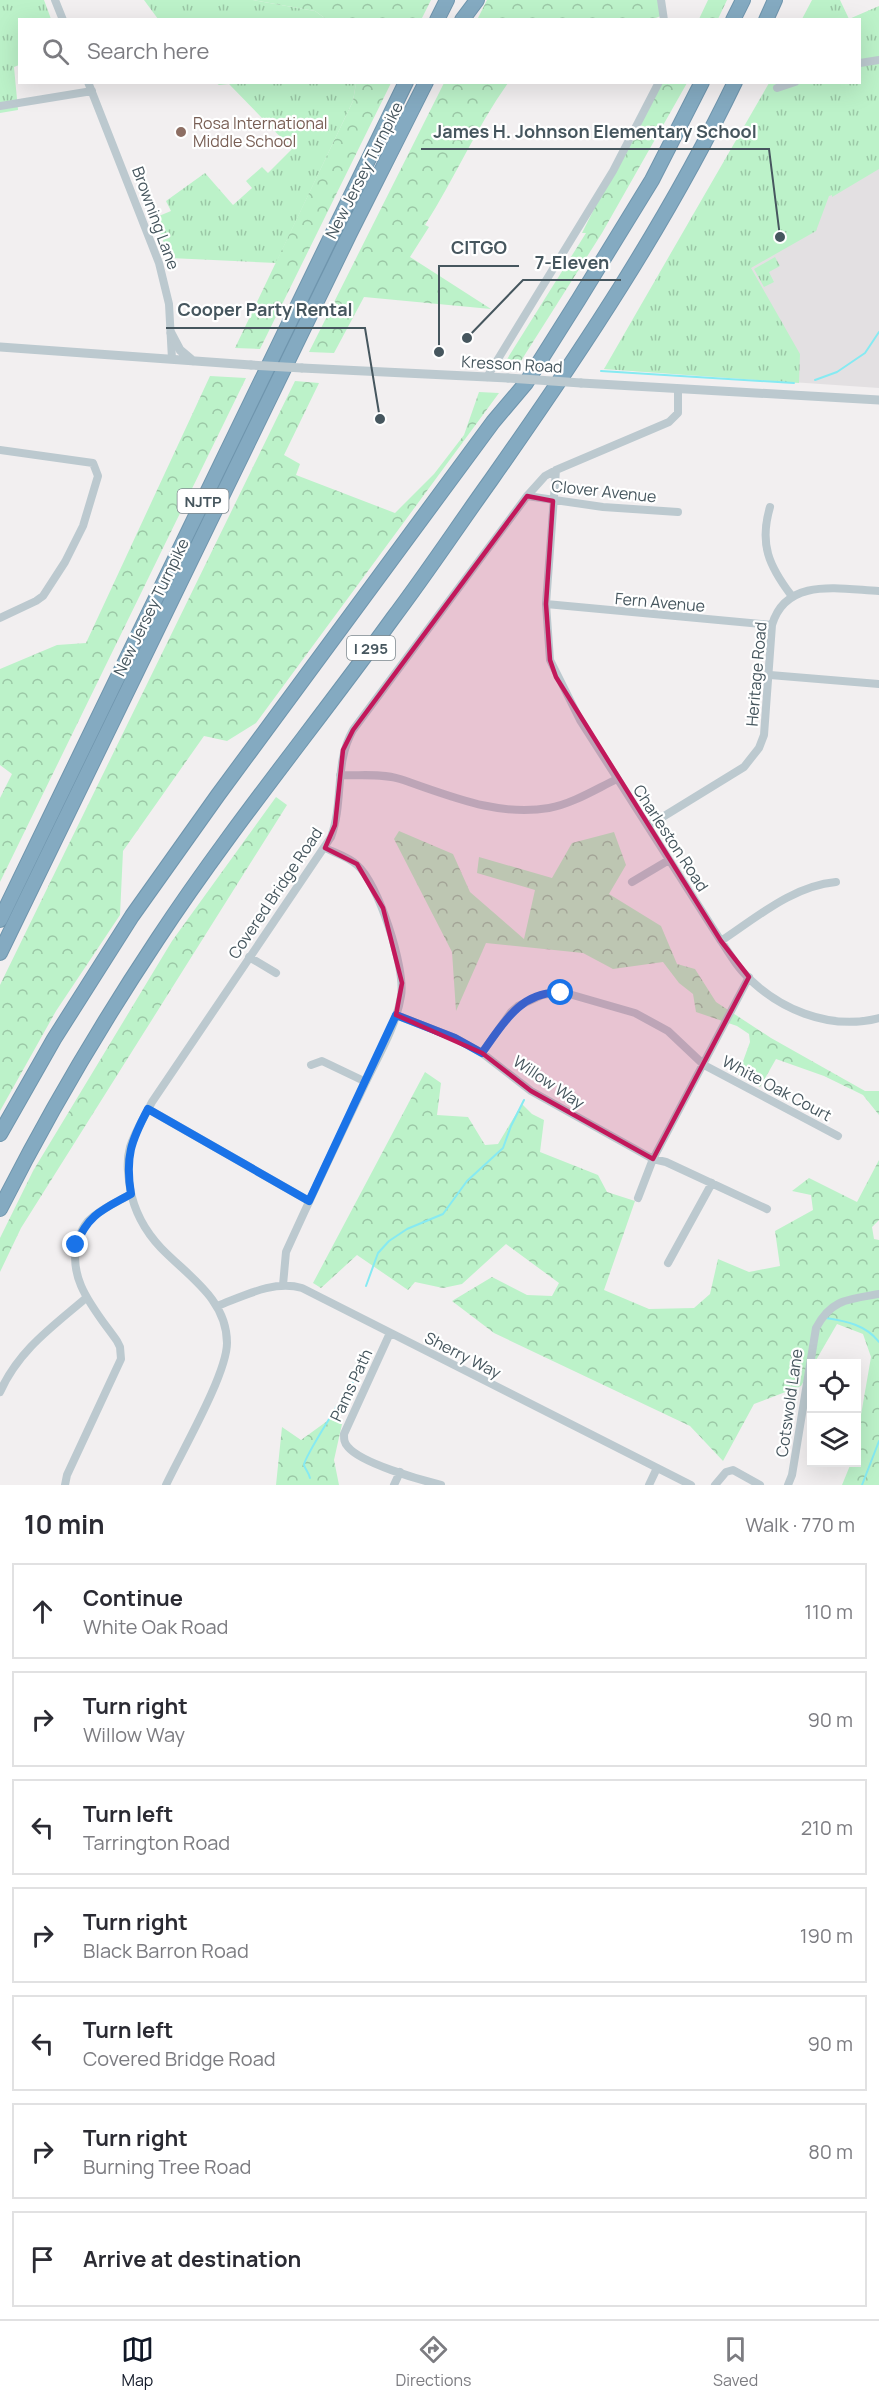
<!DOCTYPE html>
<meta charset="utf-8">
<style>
:root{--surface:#fff;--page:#f2f2f3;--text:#2b2b33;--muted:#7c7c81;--line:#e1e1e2;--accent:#111827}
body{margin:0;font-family:Manrope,sans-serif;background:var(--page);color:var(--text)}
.controls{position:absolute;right:18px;bottom:18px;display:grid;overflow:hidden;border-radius:0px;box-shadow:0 6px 24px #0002}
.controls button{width:54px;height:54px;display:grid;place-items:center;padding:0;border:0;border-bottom:2px solid var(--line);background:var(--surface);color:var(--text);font:30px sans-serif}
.stop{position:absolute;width:18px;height:18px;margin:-14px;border:4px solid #1a73e8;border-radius:50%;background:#fff}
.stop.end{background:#1a73e8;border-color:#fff;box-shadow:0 2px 6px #0008}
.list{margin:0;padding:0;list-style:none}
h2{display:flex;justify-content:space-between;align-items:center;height:78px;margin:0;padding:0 24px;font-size:26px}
h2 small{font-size:20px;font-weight:400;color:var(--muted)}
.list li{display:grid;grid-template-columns:39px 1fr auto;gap:18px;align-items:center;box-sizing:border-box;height:96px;margin:0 12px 12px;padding:0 12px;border:2px solid var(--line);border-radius:0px}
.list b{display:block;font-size:22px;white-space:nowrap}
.list p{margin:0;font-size:20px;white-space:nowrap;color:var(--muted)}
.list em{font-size:20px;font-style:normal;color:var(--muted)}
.icon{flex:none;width:33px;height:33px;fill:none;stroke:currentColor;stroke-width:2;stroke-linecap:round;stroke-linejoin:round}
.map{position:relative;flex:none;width:879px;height:1485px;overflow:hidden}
.search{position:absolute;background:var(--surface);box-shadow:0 6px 24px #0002;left:18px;right:18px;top:18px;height:66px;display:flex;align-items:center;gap:15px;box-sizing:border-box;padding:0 21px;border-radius:0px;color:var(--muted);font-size:22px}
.sheet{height:834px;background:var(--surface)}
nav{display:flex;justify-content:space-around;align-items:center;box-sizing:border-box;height:84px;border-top:2px solid var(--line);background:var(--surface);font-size:16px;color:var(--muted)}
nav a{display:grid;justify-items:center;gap:3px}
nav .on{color:var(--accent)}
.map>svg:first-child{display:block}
.education{fill:#e3e0e2}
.grass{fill:url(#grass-tufts)}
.forest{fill:url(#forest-crowns)}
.pitch{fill:#bcf2c9}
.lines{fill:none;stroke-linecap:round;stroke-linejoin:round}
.stream{stroke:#86eaf2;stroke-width:2}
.motorway-casing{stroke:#6f95ad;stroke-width:16}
.minor{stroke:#bcc9cf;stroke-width:8}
.tertiary{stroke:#bcc9cf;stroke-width:9}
.motorway{stroke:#84aac1;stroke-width:14}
.tertiary-bridge{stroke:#bcc9cf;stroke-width:9}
.route{stroke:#1a73e8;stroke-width:8}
.marked{fill:#c2185b;fill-opacity:0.2;stroke:#c2185b;stroke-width:4.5;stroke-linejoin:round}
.education-dot{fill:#8d6e63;stroke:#fff;stroke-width:2}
.labels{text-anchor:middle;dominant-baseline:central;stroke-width:4.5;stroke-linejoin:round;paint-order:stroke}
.shield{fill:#fff;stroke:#7e898e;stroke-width:1.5}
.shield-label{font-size:15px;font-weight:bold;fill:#46565e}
.education-label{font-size:16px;fill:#785e54;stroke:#fff;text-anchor:start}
.street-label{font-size:16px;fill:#46565e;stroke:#fff}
.leader{fill:none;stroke:#46565e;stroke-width:2}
.callout-dot{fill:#46565e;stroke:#fff;stroke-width:2}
.callout-label{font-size:18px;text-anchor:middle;font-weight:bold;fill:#46565e;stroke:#fff;stroke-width:4.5;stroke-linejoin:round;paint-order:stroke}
</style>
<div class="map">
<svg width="879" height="1485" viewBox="0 0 879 1485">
<defs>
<pattern id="grass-tufts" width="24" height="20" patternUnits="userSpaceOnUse" patternTransform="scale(1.5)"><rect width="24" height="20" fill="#bcf2c9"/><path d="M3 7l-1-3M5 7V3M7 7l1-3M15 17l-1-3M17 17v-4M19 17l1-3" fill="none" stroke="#9bc7a6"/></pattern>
<pattern id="forest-crowns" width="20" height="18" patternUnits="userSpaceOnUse" patternTransform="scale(1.5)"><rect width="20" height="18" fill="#bcf2c9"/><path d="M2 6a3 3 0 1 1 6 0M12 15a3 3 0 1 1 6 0" fill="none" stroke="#9bc7a6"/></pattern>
</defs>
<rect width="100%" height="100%" fill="#f2eff0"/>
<!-- education -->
<path class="education" d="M 879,66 L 879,388 L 604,369 L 860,82 Z"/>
<!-- grass -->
<path class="grass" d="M 0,0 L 44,0 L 51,19 L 20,20 L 19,65 L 14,67 L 18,110 L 0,113 Z
M 144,0 L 253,0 L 315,11 L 326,19 L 158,19 Z
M 812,0 L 840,0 L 849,19 L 879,6 L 879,169 L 832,197 L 832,195 L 829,196 L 816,231 L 751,268 L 800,354 L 799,383 L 604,369 L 769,83 L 860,82 L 860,20 L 802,19 Z
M 216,83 L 356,83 L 353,101 L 276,263 L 170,258 L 154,218 L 171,211 L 166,201 L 205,173 L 233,205 L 252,188 L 246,181 L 262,167 L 268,173 L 292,149 L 229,84 L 219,85 Z
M 775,257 L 780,266 L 769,272 L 774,282 L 764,287 L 754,269 Z"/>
<!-- forest -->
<path class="forest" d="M 253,0 L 431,0 L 421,20 L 326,19 L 315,11 Z
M 487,0 L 661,0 L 663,15 L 651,20 L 477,20 Z
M 708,0 L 727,0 L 718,19 L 699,19 Z
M 356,83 L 391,83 L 260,349 L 235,348 L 353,101 Z
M 444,83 L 508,83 C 476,128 455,178 425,225 L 429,227 L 410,257 L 491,309 L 364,297 L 334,353 L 309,352 Z
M 657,83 L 687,83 L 602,233 L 519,364 L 504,364 L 586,233 L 582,233 Z
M 210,376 L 246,378 L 0,882 L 0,798 L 12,774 L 0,765 L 0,669 L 57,645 L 86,643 Z
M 295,381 L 319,383 L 284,455 L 300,464 L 296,475 L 395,513 L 434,474 L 464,435 L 479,392 L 499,393 L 256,723 L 227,741 L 204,736 L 123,851 L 120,915 L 56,1011 L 0,1111 L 0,985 Z
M 276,797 L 287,805 L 21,1228 L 0,1272 L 0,1238 L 33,1171 L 172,941 Z
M 399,831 L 453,854 L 470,892 L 524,939 L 535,890 L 477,873 L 479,857 L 552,878 L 572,843 L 614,832 L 626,865 L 609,894 L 661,926 L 677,964 L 695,969 L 716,1002 L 771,1038 L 865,1091 L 879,1091 L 879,1115 L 863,1095 L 824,1076 L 776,1059 L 760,1087 L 738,1075 L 750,1042 L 749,1034 L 737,1026 L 696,1012 L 693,994 L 679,983 L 663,962 L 613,969 L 583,953 L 486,943 L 456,1011 L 452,952 L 394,839 Z
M 425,1072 L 441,1083 L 437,1115 L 468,1117 L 485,1145 L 498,1144 L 522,1104 L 532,1114 L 544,1120 L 540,1152 L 598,1175 L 607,1192 L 635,1201 L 604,1290 L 649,1309 L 694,1308 L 710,1294 L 718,1259 L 749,1272 L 780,1266 L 775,1231 L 813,1210 L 811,1195 L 792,1191 L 809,1178 L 857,1202 L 879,1160 L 879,1220 L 872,1227 L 874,1239 L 879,1240 L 879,1485 L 842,1485 L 851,1463 L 856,1462 L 857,1438 L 871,1357 L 863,1334 L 837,1324 L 801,1386 L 754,1404 L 723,1461 L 690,1426 L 494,1333 L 452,1301 L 492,1277 L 527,1295 L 552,1296 L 559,1283 L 506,1244 L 462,1284 L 443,1288 L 415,1282 L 408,1290 L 357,1255 L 321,1288 L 313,1283 Z
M 330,1419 L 342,1424 L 334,1460 L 339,1485 L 276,1485 L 282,1427 L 301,1440 Z"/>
<!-- pitch -->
<path class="pitch" d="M 819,7 L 840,17 L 839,19 L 821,19 L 814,16 Z"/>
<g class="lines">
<!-- stream -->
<path class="stream" d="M 601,371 L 794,383
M 815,380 L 837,372 L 865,353 L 879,332
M 366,1286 L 378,1253 L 389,1241 L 407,1229 L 443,1214 L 467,1181 L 503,1148 L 511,1126 L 524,1100
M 826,1318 C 846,1321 866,1325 879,1342
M 340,1403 L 347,1395 L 354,1379
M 310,1478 C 309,1473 305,1469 304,1465 C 304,1458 332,1415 337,1406
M 862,1485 L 879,1441"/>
<!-- motorway casing -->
<g class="motorway-casing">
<path id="motorway" d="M 437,20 L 447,0
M 462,20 L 477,0
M 733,20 L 743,0
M 766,20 L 775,0
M 0,920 L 406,82
M 0,953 L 350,233 L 426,82
M 0,1134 L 54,1039 L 132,916 L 218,795 L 493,422 L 526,383 L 579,299 L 652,180 L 702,82
M 0,1209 C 47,1116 100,1026 157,940 C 230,829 315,726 393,618 C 427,573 458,526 491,480 C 581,352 667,223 735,82"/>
</g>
<!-- minor -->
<path class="minor" d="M 55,0 L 63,20
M 661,0 L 664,20
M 860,63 L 879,60
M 88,82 L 159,263 L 169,304 L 172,359
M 777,88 L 795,82
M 0,106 L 92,91
M 487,377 L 613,171 L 659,82
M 0,450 L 93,463 L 98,476 L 83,526 L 65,562 L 43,596 L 36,601 L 0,618
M 556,470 L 546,604 L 550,660 L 580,720 L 721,941 C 728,951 734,962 742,971 C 776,1009 829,1031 879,1018
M 527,496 L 603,507 L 678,512
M 770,507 C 759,544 769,566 791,595
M 546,604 L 772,625
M 770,675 L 879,684
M 340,775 C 359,776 382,773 400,779 C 448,795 497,817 549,808 C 572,804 596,789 617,779
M 648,826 L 744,767 L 759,748 L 764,735 L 772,625 C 786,577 839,589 879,591
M 632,882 L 669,860
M 721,941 C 756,918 792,886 836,882
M 249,957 L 276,973
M 396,1015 L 455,1038 L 482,1053 L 531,1091 L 653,1159 L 666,1162 L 767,1209
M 482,1053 L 511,1012 L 518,1006 L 542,995 L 555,993 L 569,994 L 635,1013 L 668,1031 L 704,1065 L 838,1136
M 311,1065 L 322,1061 L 366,1082
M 148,1109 L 309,1201
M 638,1198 L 653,1159 L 749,977
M 668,1263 L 712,1183
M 283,1285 L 286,1252 C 311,1197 337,1142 363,1088 C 377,1058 396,1028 401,996 C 406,969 378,882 357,865 C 349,857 335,853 325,848
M 217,1306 C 244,1296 273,1280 302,1288 L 691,1485
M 390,1333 L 344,1434 C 344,1439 344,1443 348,1447 C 361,1463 420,1480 441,1485
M 0,1392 C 19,1350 52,1327 86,1298
M 65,1485 L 67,1475 L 121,1359 L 120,1347 L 117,1341 C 95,1310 64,1277 79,1237 C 81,1231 84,1226 88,1221 C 100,1209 117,1202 131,1194
M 166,1485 C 181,1453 227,1374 227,1343 C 227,1299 188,1276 161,1248 C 145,1231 134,1211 130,1188 C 128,1174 126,1161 130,1147 C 135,1131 145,1116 152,1102 L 331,837 C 344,802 334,763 353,730 L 527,496 L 545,476 L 556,470 L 669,422 L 678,413 L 678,390
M 394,1485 L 400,1472
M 649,1485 L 657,1468
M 715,1485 L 726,1472 L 733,1470 L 760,1485
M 788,1485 L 792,1475 L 816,1328 C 831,1299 849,1299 879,1294"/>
<!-- tertiary -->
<path class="tertiary" d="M 171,333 L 180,350 L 193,361
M 0,347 L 251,365
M 302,368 L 508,378
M 581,383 L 879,400"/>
<!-- motorway -->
<use href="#motorway" class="motorway"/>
<!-- tertiary-bridge -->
<path class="tertiary-bridge" d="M 251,365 L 302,368
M 508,378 L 581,383"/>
</g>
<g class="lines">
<!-- route -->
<path class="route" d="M 76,1245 C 88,1214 104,1209 131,1194 C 125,1157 131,1141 148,1109 L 309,1201 L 396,1015 L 455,1038 L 482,1053 C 502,1025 521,990 561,993"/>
</g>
<!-- marked area -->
<path class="marked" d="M 527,496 L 553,501 L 546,604 L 550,660 L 556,677 L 721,941 L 749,977 L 653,1159 L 531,1091 L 482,1053 L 396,1015 L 402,983 L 383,908 L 357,864 L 325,848 L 335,825 L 343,750 L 353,730 Z"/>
<!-- markers -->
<circle class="education-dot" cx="181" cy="132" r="6"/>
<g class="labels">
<!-- shield labels -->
<g class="shield">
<rect x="177.5" y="489" width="51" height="24" rx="4.5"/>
<rect x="347" y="636" width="48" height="24" rx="4.5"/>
</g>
<g class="shield-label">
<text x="203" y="501">NJTP</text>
<text x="371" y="648">I 295</text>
</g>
<!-- education labels -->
<g class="education-label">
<text x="193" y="123">Rosa International<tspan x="193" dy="18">Middle School</tspan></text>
</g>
<!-- street labels -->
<g class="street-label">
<text transform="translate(364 170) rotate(-63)">New Jersey Turnpike</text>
<text transform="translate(156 218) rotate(70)">Browning Lane</text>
<text transform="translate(512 364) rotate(3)">Kresson Road</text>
<text transform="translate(604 491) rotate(6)">Clover Avenue</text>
<text transform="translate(660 602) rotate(5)">Fern Avenue</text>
<text transform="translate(151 607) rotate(-64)">New Jersey Turnpike</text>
<text transform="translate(756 674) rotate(-85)">Heritage Road</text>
<text transform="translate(671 838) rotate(57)">Charleston Road</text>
<text transform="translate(275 893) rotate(-56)">Covered Bridge Road</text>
<text transform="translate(549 1082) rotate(34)">Willow Way</text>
<text transform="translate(777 1088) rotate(28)">White Oak Court</text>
<text transform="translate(463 1355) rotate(27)">Sherry Way</text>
<text transform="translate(351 1385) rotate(-65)">Pams Path</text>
<text transform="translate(789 1403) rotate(-82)">Cotswold Lane</text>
</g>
</g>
<!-- callouts -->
<path class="leader" d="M780 237L769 149H421M439 352L439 266H519M467 338L523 280H621M380 419L365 328H166"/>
<g class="callout-dot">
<circle cx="780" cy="237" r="6"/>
<circle cx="439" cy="352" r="6"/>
<circle cx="467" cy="338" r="6"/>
<circle cx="380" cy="419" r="6"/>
</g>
<g class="callout-label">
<text x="595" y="138">James H. Johnson Elementary School</text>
<text x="479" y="254">CITGO</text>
<text x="572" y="269">7-Eleven</text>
<text x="265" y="316">Cooper Party Rental</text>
</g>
</svg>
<div class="controls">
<button><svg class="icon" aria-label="locate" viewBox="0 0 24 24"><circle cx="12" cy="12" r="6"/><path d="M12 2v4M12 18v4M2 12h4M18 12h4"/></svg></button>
<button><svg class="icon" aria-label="layers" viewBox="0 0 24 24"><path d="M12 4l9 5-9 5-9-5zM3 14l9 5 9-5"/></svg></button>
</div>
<div class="stop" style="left:561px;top:993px"></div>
<div class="stop end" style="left:76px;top:1245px"></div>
<div class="search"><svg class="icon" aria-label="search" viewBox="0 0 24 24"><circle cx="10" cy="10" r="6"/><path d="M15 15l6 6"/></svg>Search here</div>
</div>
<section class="sheet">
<h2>10 min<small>Walk · 770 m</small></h2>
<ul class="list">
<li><svg class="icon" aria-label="ahead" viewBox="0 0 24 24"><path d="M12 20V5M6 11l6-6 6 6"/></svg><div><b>Continue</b><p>White Oak Road</p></div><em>110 m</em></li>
<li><svg class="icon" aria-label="right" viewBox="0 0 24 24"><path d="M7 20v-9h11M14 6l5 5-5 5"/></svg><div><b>Turn right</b><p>Willow Way</p></div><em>90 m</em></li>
<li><svg class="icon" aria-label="left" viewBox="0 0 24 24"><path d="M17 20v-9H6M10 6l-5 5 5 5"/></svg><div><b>Turn left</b><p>Tarrington Road</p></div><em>210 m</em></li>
<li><svg class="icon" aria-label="right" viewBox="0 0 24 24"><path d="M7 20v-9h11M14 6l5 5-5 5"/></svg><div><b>Turn right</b><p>Black Barron Road</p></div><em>190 m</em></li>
<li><svg class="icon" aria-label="left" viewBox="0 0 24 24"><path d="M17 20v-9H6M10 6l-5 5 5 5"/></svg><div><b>Turn left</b><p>Covered Bridge Road</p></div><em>90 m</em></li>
<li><svg class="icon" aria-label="right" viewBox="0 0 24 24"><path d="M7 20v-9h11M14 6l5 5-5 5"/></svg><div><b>Turn right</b><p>Burning Tree Road</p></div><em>80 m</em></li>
<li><svg class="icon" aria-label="arrive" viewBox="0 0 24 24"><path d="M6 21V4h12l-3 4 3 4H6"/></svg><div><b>Arrive at destination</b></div></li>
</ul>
</section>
<nav>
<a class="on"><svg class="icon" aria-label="map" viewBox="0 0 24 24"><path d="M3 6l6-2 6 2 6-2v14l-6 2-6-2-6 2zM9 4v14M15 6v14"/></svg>Map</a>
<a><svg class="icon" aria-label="directions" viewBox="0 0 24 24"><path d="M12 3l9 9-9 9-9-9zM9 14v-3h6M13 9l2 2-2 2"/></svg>Directions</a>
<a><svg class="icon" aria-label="saved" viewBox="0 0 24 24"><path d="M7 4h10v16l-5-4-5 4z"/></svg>Saved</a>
</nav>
